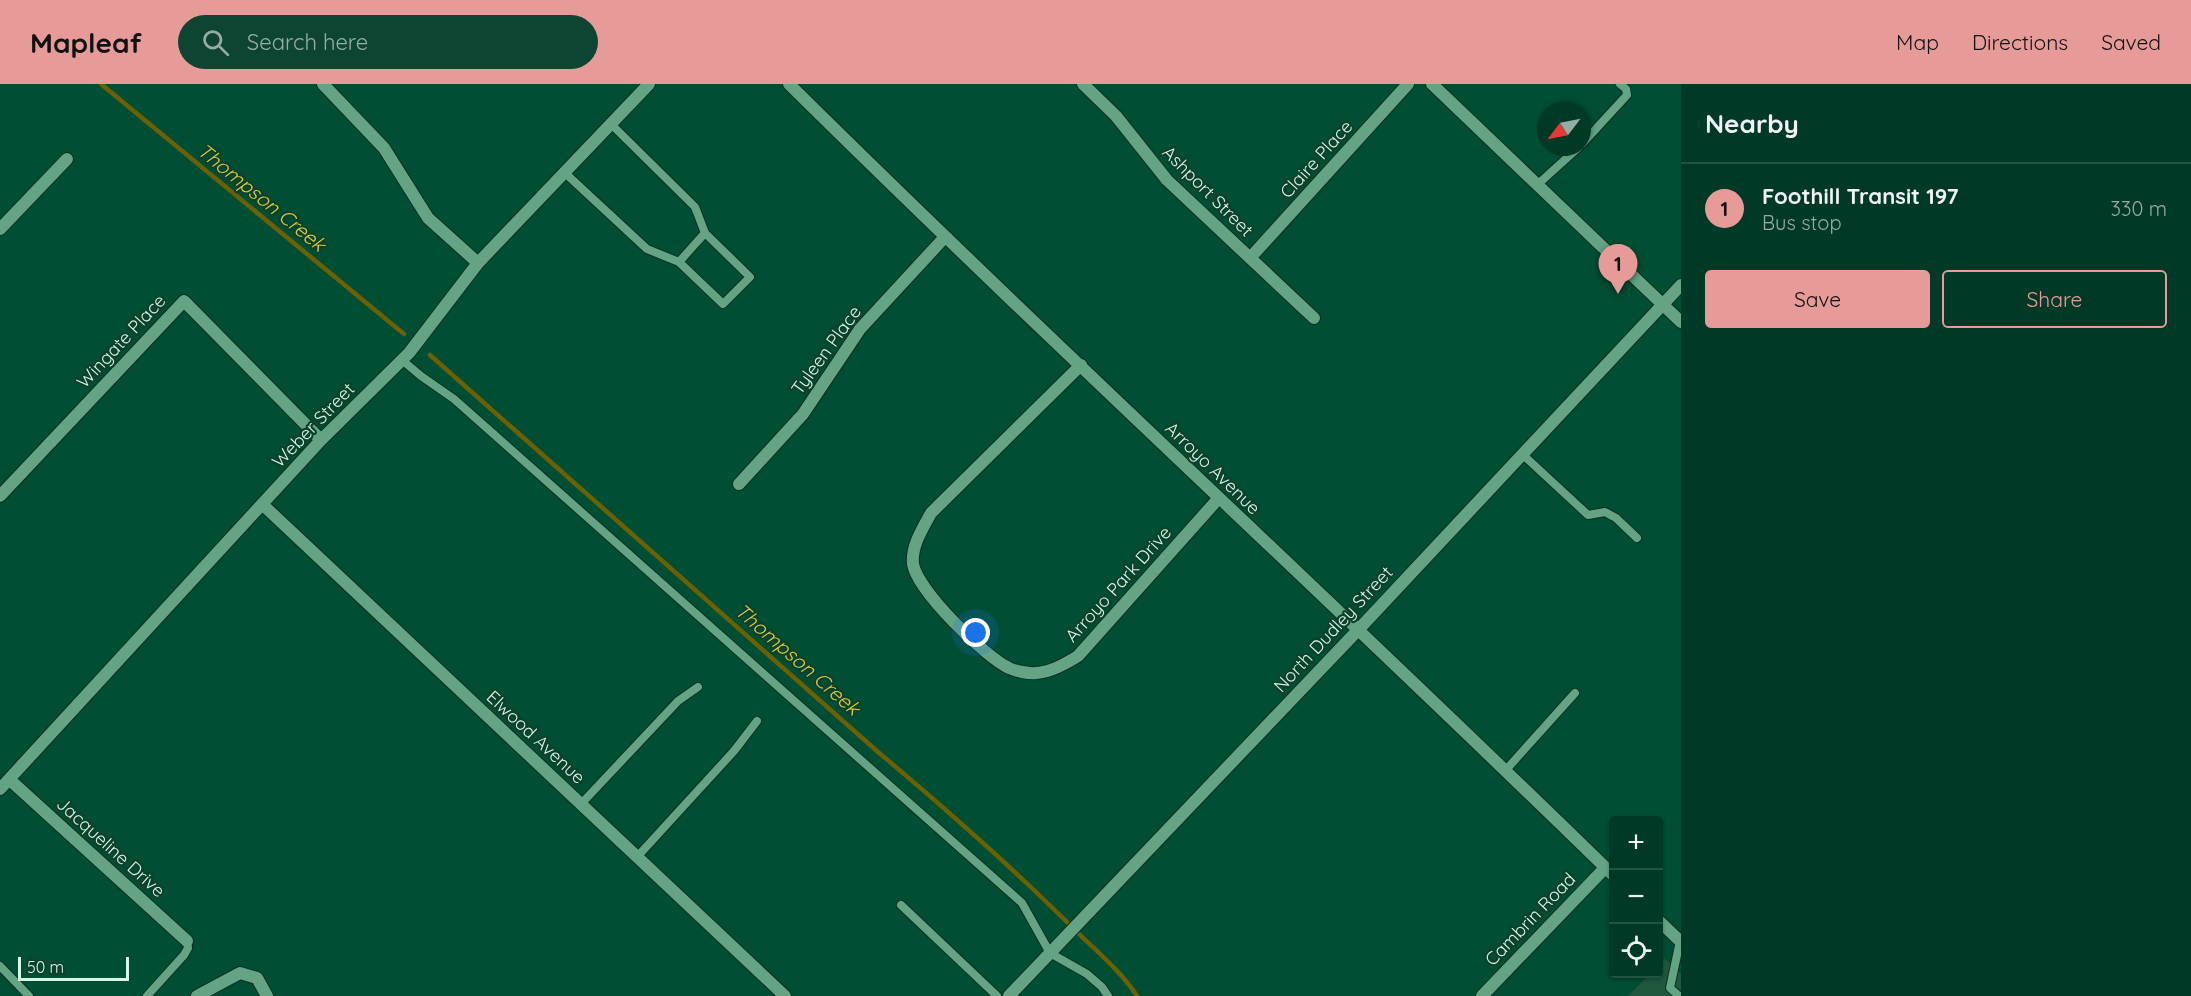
<!DOCTYPE html>
<meta charset="utf-8">
<style>
:root{--surface:#003a26;--page:#0e4532;--text:#f1f3f6;--muted:#95ada7;--line:#225443;--accent:#e69b98}
body{margin:0;font-family:Quicksand,sans-serif;background:var(--page);color:var(--text)}
.controls{position:absolute;right:18px;bottom:18px;display:grid;overflow:hidden;border-radius:6px;box-shadow:0 2px 4px #0004}
.controls button{width:54px;height:54px;display:grid;place-items:center;padding:0;border:0;border-bottom:2px solid var(--line);background:var(--surface);color:var(--text);font:30px sans-serif}
.compass{position:absolute;left:1537px;top:18px;width:54px;height:54px;border-radius:50%;background:var(--surface);box-shadow:0 2px 4px #0004;rotate:238deg}
.scale{position:absolute;left:18px;bottom:15px;width:111px;box-sizing:border-box;padding-left:6px;border:3px solid #d8f8e7;border-top:0;font-size:16px;line-height:21px;white-space:nowrap;color:#d8f8e7;-webkit-text-stroke:4px #0c412c;paint-order:stroke}
.you{position:absolute;left:976px;top:549px;width:21px;height:21px;margin:-15px;border:4px solid #fff;border-radius:50%;background:#1a73e8;box-shadow:0 0 0 9px #1a73e833}
.badge{display:grid;place-items:center;width:39px;height:39px;border-radius:50%;background:var(--accent);color:#111;font-size:20px;font-weight:700}
.pin{position:absolute;translate:-50% -50px;filter:drop-shadow(0 2px 3px #0008)}
.pin::after{content:'';position:absolute;top:32px;width:21px;height:18px;background:inherit;clip-path:polygon(0 0,100% 0,50% 100%)}
.list{margin:0;padding:0;list-style:none}
h2{display:flex;justify-content:space-between;align-items:center;height:78px;margin:0;padding:0 24px;font-size:26px}
h2 small{font-size:20px;font-weight:400;color:var(--muted)}
.list li{display:grid;grid-template-columns:39px 1fr auto;gap:18px;align-items:center;box-sizing:border-box;height:90px;padding:0 24px;border-top:2px solid var(--line)}
.list b{display:block;font-size:22px;white-space:nowrap}
.list p{margin:0;font-size:20px;white-space:nowrap;color:var(--muted)}
.list em{font-size:20px;font-style:normal;color:var(--muted)}
.actions{display:flex;gap:12px;padding:18px 24px}
.actions a{flex:1;padding:14px 0;border:2px solid var(--accent);border-radius:6px;text-align:center;font-size:21px;color:var(--accent)}
.actions .main{background:var(--accent);color:#111}
.icon{flex:none;width:33px;height:33px;fill:none;stroke:currentColor;stroke-width:2;stroke-linecap:round;stroke-linejoin:round}
.map{position:relative;flex:none;width:1681px;height:912px;overflow:hidden}
header{display:flex;align-items:center;gap:36px;box-sizing:border-box;height:84px;padding:0 30px;background:var(--accent);color:#111}
header strong{font-size:28px}
nav{display:flex;gap:33px;margin-inline-start:auto;font-size:21px}
.search{width:420px;height:54px;background:var(--page);display:flex;align-items:center;gap:15px;box-sizing:border-box;padding:0 21px;border-radius:33px;color:var(--muted);font-size:22px}
main{display:flex}
aside{flex:1;background:var(--surface)}
.map>svg:first-child{display:block}
.built{fill:#1f583f}
.lines{fill:none;stroke-linecap:round;stroke-linejoin:round}
.stream{stroke:#6b6004;stroke-width:4.5}
.service-casing{stroke:#0c2f20;stroke-width:10}
.minor-casing{stroke:#0c2f20;stroke-width:14}
.tertiary-casing{stroke:#0c2f20;stroke-width:14}
.service{stroke:#64a485;stroke-width:8}
.minor{stroke:#64a485;stroke-width:12}
.tertiary{stroke:#64a485;stroke-width:12}
.labels{text-anchor:middle;dominant-baseline:central;stroke-width:4.5;stroke-linejoin:round;paint-order:stroke}
.street-label{font-size:18px;fill:#d8f8e7;stroke:#0c412c}
.water-label{font-size:20px;font-style:italic;fill:#dccb3d;stroke:#0c412c}
</style>
<header>
<strong>Mapleaf</strong>
<div class="search"><svg class="icon" aria-label="search" viewBox="0 0 24 24"><circle cx="10" cy="10" r="6"/><path d="M15 15l6 6"/></svg>Search here</div>
<nav><a>Map</a><a>Directions</a><a>Saved</a></nav>
</header>
<main>
<div class="map">
<svg width="1681" height="912" viewBox="0 0 1681 912">
<rect width="100%" height="100%" fill="#004e33"/>
<!-- built -->
<path class="built" d="M 1664,874 L 1681,890 L 1681,912 L 1628,912 L 1650,890 L 1658,890 L 1659,880 Z"/>
<g class="lines">
<!-- stream -->
<path class="stream" d="M 101,0 L 404,250
M 430,271 L 878,668 C 946,725 1012,783 1075,846 C 1095,866 1121,887 1137,912"/>
<!-- service casing -->
<g class="service-casing">
<path id="service" d="M 1582,60 L 1627,11 L 1626,5 L 1620,0
M 565,89 L 647,165 L 679,178 L 723,220 L 750,193 L 705,149 L 695,123 L 611,40
M 1537,101 L 1579,63
M 679,178 L 705,149
M 402,276 L 421,292 L 454,315 L 1022,819 L 1050,869 L 1087,890 L 1102,903 L 1108,912
M 1522,370 L 1588,431 L 1605,428 L 1616,434 L 1637,454
M 1505,687 L 1575,609
M 581,720 L 678,617 L 698,603
M 637,773 L 734,667 L 757,637
M 901,821 L 997,912
M 0,882 L 29,912
M 147,912 L 184,871 L 188,864 L 187,857
M 1679,912 L 1670,904 L 1680,857"/>
</g>
<!-- minor casing -->
<g class="minor-casing">
<path id="minor" d="M 323,0 L 384,64 L 428,134 L 478,179
M 1083,0 L 1116,32 L 1167,96 L 1314,234
M 0,145 L 67,75
M 1250,174 L 1408,0
M 1081,281 L 931,429 C 923,444 911,462 913,480 C 917,506 985,573 1009,584 C 1015,587 1029,590 1036,589 C 1051,588 1065,580 1078,572 L 1218,415
M 739,400 L 803,330 L 860,245 L 944,154
M 0,412 L 184,217 L 321,356
M 262,420 L 785,912
M 10,696 L 187,857
M 0,705 L 321,356 L 409,269 L 478,179 L 649,0
M 197,912 L 240,889 L 257,894 L 267,912
M 1482,912 L 1605,784"/>
</g>
<!-- tertiary casing -->
<g class="tertiary-casing">
<path id="tertiary" d="M 789,0 C 1060,268 1341,525 1614,792
M 1432,0 L 1681,238
M 1658,836 L 1681,858
M 1009,912 L 1359,545 L 1681,201"/>
</g>
<!-- service -->
<use href="#service" class="service"/>
<!-- minor -->
<use href="#minor" class="minor"/>
<!-- tertiary -->
<use href="#tertiary" class="tertiary"/>
</g>
<g class="labels">
<!-- street labels -->
<g class="street-label">
<text transform="translate(1316 75) rotate(-48)">Claire Place</text>
<text transform="translate(1208 107) rotate(45)">Ashport Street</text>
<text transform="translate(121 257) rotate(-47)">Wingate Place</text>
<text transform="translate(826 266) rotate(-54)">Tyleen Place</text>
<text transform="translate(313 341) rotate(-46)">Weber Street</text>
<text transform="translate(1213 384) rotate(44)">Arroyo Avenue</text>
<text transform="translate(1118 500) rotate(-48)">Arroyo Park Drive</text>
<text transform="translate(1333 545) rotate(-47)">North Dudley Street</text>
<text transform="translate(536 653) rotate(43)">Elwood Avenue</text>
<text transform="translate(111 763) rotate(42)">Jacqueline Drive</text>
<text transform="translate(1530 835) rotate(-46)">Cambrin Road</text>
</g>
<!-- water labels -->
<g class="water-label">
<text transform="translate(262 113) rotate(39)">Thompson Creek</text>
<text transform="translate(798 575) rotate(41)">Thompson Creek</text>
</g>
</g>
</svg>
<div class="controls">
<button>+</button>
<button>−</button>
<button><svg class="icon" aria-label="locate" viewBox="0 0 24 24"><circle cx="12" cy="12" r="6"/><path d="M12 2v4M12 18v4M2 12h4M18 12h4"/></svg></button>
</div>
<svg class="compass" viewBox="-18 -18 36 36"><path d="M0-13l5 13h-10z" fill="#e53935"/><path d="M0 13l5-13h-10z" fill="#95ada7"/></svg>
<div class="scale">50 m</div>
<div class="you"></div>
<div class="pin badge" style="left:1618px;top:210px">1</div>
</div>
<aside>
<h2>Nearby<small></small></h2>
<ul class="list">
<li><span class="badge">1</span><div><b>Foothill Transit 197</b><p>Bus stop</p></div><em>330 m</em></li>
</ul>
<div class="actions"><a class="main">Save</a><a>Share</a></div>
</aside>
</main>
